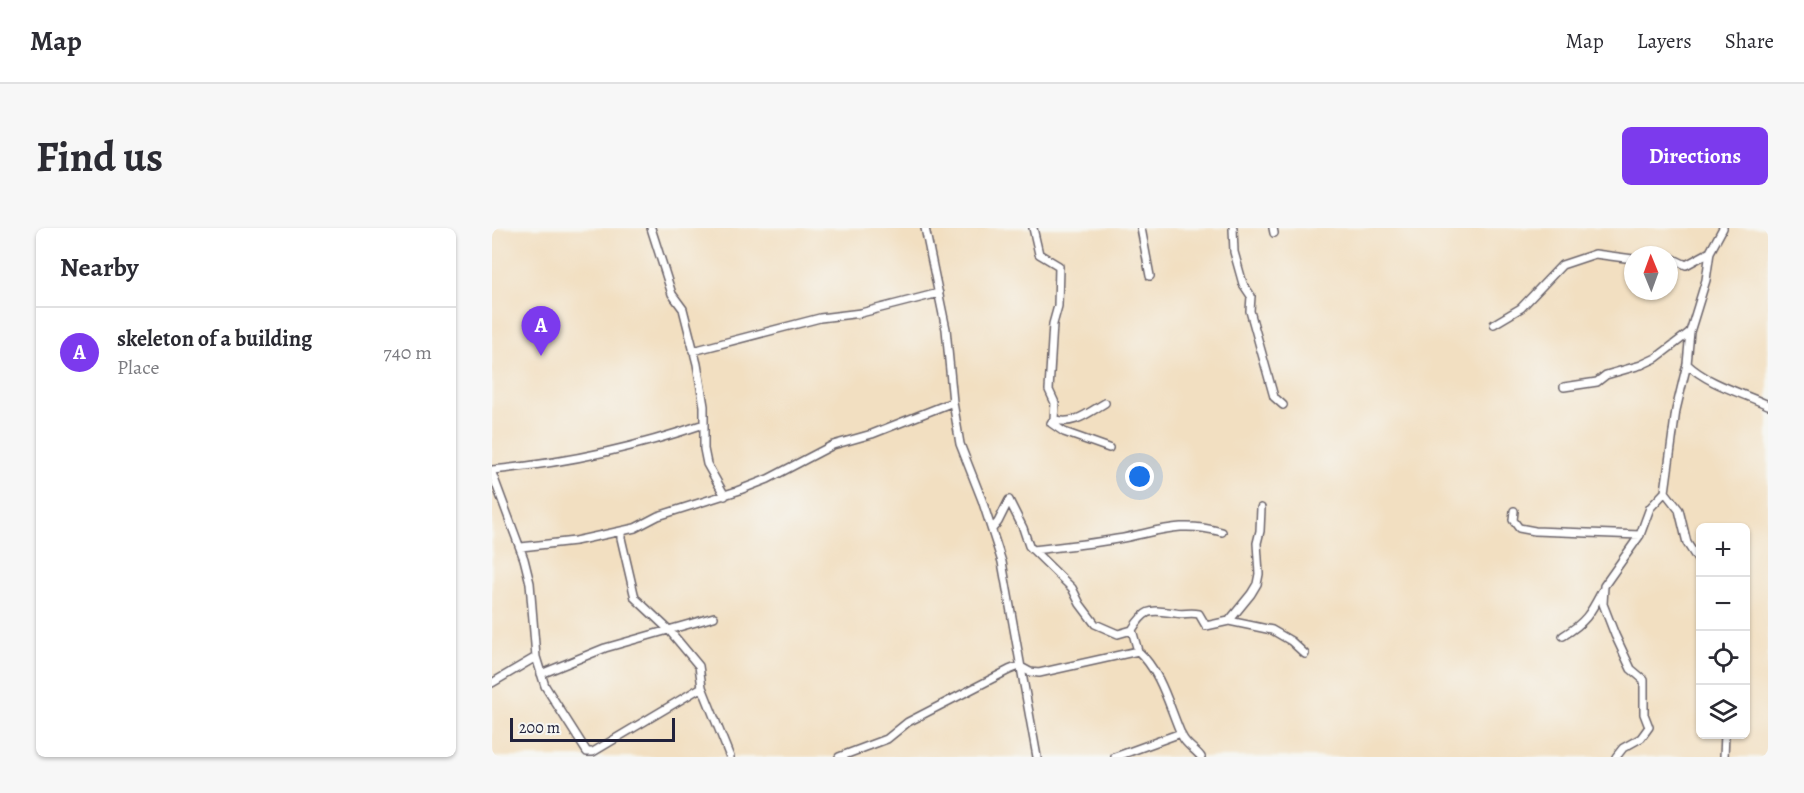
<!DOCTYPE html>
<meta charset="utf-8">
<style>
:root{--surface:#fff;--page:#f7f7f7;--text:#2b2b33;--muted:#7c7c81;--line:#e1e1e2;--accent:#7c3aed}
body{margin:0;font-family:Alegreya,serif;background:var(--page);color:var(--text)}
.controls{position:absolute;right:18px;bottom:18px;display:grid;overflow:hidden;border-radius:9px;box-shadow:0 2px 4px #0004}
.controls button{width:54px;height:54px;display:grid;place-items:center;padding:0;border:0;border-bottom:2px solid var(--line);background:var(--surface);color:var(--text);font:30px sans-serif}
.compass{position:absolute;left:1132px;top:18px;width:54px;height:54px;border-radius:50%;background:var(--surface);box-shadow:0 2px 4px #0004;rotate:359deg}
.scale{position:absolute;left:18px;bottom:15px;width:165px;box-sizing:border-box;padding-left:6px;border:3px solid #22223b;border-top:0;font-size:16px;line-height:21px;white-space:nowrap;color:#22223b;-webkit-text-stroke:4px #f6f6f2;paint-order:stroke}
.you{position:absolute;left:648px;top:249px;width:21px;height:21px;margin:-15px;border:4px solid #fff;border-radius:50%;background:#1a73e8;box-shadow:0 0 0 9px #1a73e833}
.badge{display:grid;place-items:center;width:39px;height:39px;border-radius:50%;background:var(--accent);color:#fff;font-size:20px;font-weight:700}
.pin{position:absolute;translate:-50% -50px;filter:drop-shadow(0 2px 3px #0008)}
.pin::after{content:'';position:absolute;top:32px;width:21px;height:18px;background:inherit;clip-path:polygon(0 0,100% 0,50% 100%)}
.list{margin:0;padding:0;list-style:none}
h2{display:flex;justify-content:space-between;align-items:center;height:78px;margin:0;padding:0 24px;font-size:26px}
h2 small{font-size:20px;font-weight:400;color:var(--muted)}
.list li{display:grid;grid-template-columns:39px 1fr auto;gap:18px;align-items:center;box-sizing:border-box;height:90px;padding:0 24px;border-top:2px solid var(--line)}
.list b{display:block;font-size:22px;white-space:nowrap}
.list p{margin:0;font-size:20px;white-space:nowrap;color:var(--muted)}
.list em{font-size:20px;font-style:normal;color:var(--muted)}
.icon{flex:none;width:33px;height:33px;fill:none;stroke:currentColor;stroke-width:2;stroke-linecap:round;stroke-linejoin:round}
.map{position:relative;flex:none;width:1276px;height:529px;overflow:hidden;border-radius:9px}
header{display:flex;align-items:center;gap:36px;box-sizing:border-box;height:84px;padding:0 30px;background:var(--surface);border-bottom:2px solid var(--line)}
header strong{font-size:28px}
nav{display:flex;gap:33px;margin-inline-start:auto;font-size:21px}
.intro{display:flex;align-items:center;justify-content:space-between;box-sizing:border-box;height:144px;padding:0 36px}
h1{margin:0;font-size:42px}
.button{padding:15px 27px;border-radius:9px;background:var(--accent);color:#fff;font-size:21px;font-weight:700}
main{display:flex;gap:36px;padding:0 36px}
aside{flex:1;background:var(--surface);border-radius:9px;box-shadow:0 2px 4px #0004}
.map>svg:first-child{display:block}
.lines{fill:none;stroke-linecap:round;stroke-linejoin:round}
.minor-casing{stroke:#6b646a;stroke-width:10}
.minor{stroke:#fff;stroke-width:7}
</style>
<header>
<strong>Map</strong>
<nav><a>Map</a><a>Layers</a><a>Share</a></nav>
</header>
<div class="intro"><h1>Find us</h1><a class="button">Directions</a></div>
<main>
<aside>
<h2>Nearby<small></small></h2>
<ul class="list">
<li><span class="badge">A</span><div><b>skeleton of a building</b><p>Place</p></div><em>740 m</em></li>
</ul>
</aside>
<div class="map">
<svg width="1276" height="529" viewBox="0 0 1276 529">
<rect width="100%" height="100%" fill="#f6f6f2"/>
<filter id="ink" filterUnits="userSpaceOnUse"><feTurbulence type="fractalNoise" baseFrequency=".0167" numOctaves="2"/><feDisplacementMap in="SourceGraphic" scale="12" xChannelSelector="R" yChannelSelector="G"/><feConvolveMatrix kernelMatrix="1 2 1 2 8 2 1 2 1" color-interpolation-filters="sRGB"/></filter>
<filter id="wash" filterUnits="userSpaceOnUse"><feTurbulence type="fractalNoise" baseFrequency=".008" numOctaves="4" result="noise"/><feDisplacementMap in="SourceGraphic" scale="24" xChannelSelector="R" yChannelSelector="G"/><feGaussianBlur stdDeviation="1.35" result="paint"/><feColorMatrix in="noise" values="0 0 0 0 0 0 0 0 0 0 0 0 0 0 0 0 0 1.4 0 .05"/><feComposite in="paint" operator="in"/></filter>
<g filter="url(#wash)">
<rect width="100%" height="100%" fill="#f2dfc1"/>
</g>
<g filter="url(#ink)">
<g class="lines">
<!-- minor casing -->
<g class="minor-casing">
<path id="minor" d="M 159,0 L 180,66 L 191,81 L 205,136 L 212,178 L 212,221 L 215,236 L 233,268
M 433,0 L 454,101 L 461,174 L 468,216 L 490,272 L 510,334 L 545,529
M 541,0 L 547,26 L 567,38 L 566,78 L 561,96 L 557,162 L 563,175 L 562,191 C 580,199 597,184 613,175
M 649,0 L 658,48
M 741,0 L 742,24 L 751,56 L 759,68 L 758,83 L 782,169 L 791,177
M 781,0 L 782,5
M 1177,29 L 1194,37 L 1218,24
M 1002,96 L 1029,80 L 1070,37 L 1103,26 L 1141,31
M 201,123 L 328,90 L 369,85 L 447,65
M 1195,136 C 1216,156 1250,165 1276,177
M 1072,159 L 1105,154 L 1114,147 L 1149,137 L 1164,130 L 1198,104
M 562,191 L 559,195 L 572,204 L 617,220
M 0,242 C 73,235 143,220 212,196
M 0,245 L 32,331 L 38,355 L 44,429 L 53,458 L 95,524 L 101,524 L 210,459
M 1022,283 L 1021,292 L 1027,300 L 1043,303 L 1148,307
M 129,304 L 129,310 L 143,370 L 177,402 L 207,438 L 210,459 L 238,529
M 29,319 L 83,313 L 143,300 L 166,288 L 245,263 L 276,251 L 341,217 L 380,206 L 461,174
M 541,322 C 569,319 597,316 625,311 C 666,304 687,292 730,304
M 1208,335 L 1195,315 L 1187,282 L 1173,264 L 1184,182 L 1195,136 L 1198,104 L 1214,52 L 1218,24 L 1231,0
M 737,393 L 759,366 L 765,356 L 767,346 L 765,315 L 768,303 L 769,280
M 640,402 C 654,379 659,382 683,385 C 691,387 698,384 707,386 L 714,398 L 737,393 L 780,402 L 799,413 L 813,426
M 1071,408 C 1094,394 1098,386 1110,363
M 646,423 C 670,445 677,479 690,508 C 694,517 703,521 709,529
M 49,446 L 113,420 L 222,389
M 0,455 L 44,429
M 347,529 L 395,511 L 416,494 L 517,442 L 527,438 L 538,444 L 547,445 L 646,423 L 640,402 L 626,406 L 603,396 L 588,376 L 580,360 L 537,318 L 531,300 L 517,272 L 506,294 L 500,301
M 623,529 L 689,505
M 1124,529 L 1131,520 L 1149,510 L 1157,499 L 1152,486 L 1152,452 L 1139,441 L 1123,407 L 1111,376 L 1112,358 L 1148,307 L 1158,280 L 1173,264
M 1232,529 L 1233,506"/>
</g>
<!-- minor -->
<use href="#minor" class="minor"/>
</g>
</g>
</svg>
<div class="controls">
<button>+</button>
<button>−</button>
<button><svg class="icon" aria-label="locate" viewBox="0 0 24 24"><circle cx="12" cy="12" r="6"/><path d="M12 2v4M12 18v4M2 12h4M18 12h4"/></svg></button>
<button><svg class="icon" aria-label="layers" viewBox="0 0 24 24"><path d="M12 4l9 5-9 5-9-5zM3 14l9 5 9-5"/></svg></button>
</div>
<svg class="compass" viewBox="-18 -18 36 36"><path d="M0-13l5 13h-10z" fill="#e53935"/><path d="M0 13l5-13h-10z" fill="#7c7c81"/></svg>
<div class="scale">200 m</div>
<div class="you"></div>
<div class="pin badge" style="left:49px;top:128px">A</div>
</div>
</main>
